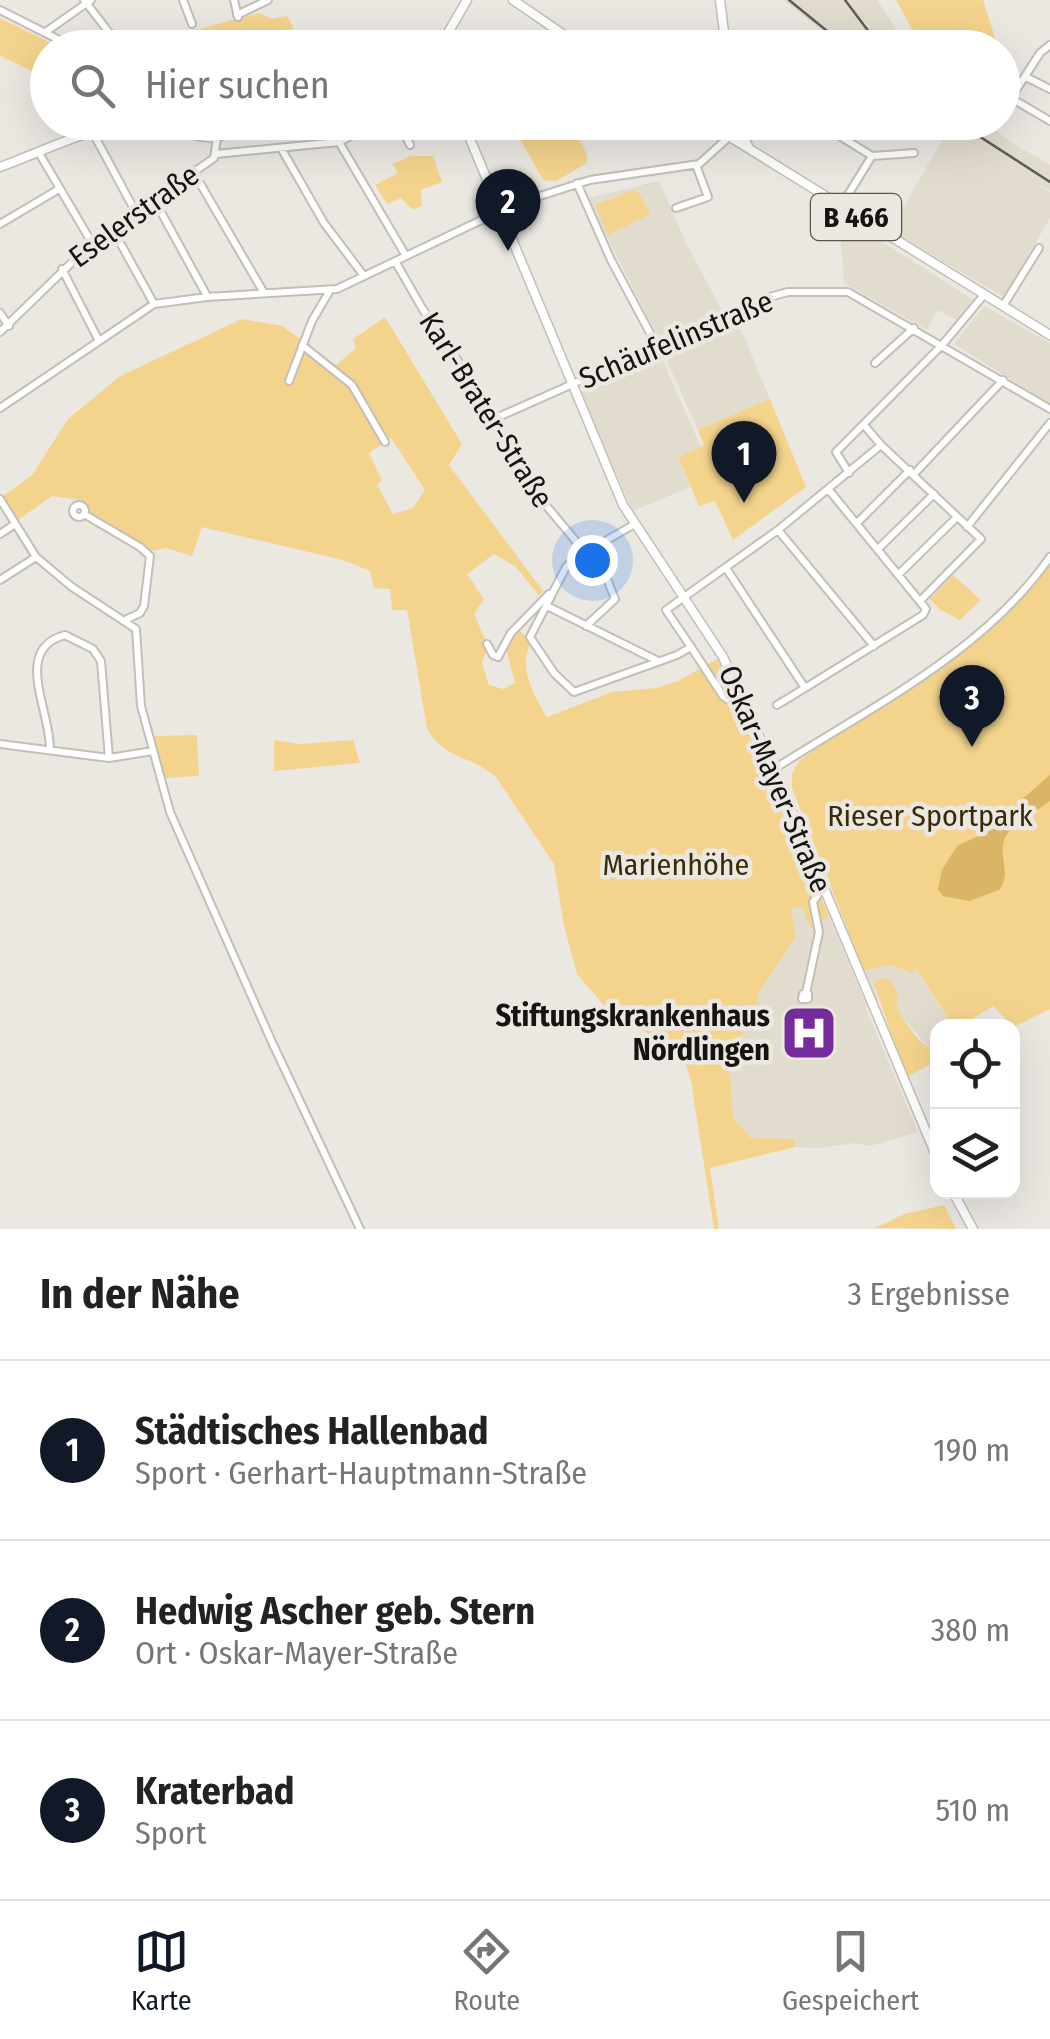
<!DOCTYPE html>
<html lang="de">
<meta charset="utf-8">
<style>
:root{--surface:#fff;--page:#f6f6f6;--text:#222;--muted:#767676;--line:#e0e0e0;--accent:#111827}
body{margin:0;font-family:"Fira Sans Condensed",sans-serif;background:var(--page);color:var(--text)}
.controls{position:absolute;right:30px;bottom:30px;display:grid;overflow:hidden;border-radius:20px;box-shadow:0 10px 40px #0002}
.controls button{width:90px;height:90px;display:grid;place-items:center;padding:0;border:0;border-bottom:2px solid var(--line);background:var(--surface);color:var(--text);font:50px sans-serif}
.you{position:absolute;left:592px;top:560px;width:35px;height:35px;margin:-25px;border:8px solid #fff;border-radius:50%;background:#1a73e8;box-shadow:0 0 0 15px #1a73e833}
.badge{display:grid;place-items:center;width:65px;height:65px;border-radius:50%;background:var(--accent);color:#fff;font-size:32px;font-weight:700}
.pin{position:absolute;translate:-50% -82px;filter:drop-shadow(0 2px 5px #0008)}
.pin::after{content:'';position:absolute;top:52px;width:35px;height:30px;background:inherit;clip-path:polygon(0 0,100% 0,50% 100%)}
.list{margin:0;padding:0;list-style:none}
h2{display:flex;justify-content:space-between;align-items:center;height:130px;margin:0;padding:0 40px;font-size:42px}
h2 small{font-size:32px;font-weight:400;color:var(--muted)}
.list li{display:grid;grid-template-columns:65px 1fr auto;gap:30px;align-items:center;box-sizing:border-box;height:180px;padding:0 40px;border-top:2px solid var(--line)}
.list b{display:block;font-size:38px;white-space:nowrap}
.list p{margin:0;font-size:32px;white-space:nowrap;color:var(--muted)}
.list em{font-size:32px;font-style:normal;color:var(--muted)}
.icon{flex:none;width:55px;height:55px;fill:none;stroke:currentColor;stroke-width:2;stroke-linecap:round;stroke-linejoin:round}
.map{position:relative;flex:none;width:1050px;height:1229px;overflow:hidden}
.search{position:absolute;background:var(--surface);box-shadow:0 10px 40px #0002;left:30px;right:30px;top:30px;height:110px;display:flex;align-items:center;gap:25px;box-sizing:border-box;padding:0 35px;border-radius:55px;color:var(--muted);font-size:38px}
.sheet{height:670px;background:var(--surface)}
nav{display:flex;justify-content:space-around;align-items:center;box-sizing:border-box;height:140px;border-top:2px solid var(--line);background:var(--surface);font-size:28px;color:var(--muted)}
nav a{display:grid;justify-items:center;gap:5px}
nav .on{color:var(--accent)}
.map>svg:first-child{display:block}
.built{fill:#e2dccf}
.green{fill:#f4d48d;fill-rule:evenodd}
.water{fill:#d9b565}
.lines{fill:none;stroke-linecap:round;stroke-linejoin:round}
.minor-casing{stroke:#c2bfb8;stroke-width:10}
.major-casing{stroke:#c2bfb8;stroke-width:11}
.minor{stroke:#fff;stroke-width:6}
.major{stroke:#fff;stroke-width:8}
.rail{stroke:#5e5c59;stroke-width:2.5}
.labels{text-anchor:middle;dominant-baseline:central;stroke-width:9;stroke-linejoin:round;paint-order:stroke}
.shield{fill:#ebe8e2;stroke:#555450;stroke-width:2.5}
.shield-label{font-size:28px;font-weight:bold;fill:#151412}
.street-label{font-size:30px;fill:#151412;stroke:#ebe8e2}
.park-label{font-size:30px;fill:#392a06;stroke:#ebe8e2}
.poi-label{font-size:30px;font-weight:bold;fill:#151412;stroke:#ebe8e2;text-anchor:end}
</style>
<div class="map">
<svg width="1050" height="1229" viewBox="0 0 1050 1229">
<rect width="100%" height="100%" fill="#ebe8e2"/>
<!-- built -->
<path class="built" d="M 783,0 L 877,0 L 909,47 L 843,47 Z
M 939,123 L 987,123 L 1011,142 L 1050,165 L 1050,190 L 1039,186 L 1050,192 L 1050,218 L 1004,297 L 890,230 L 948,130 Z
M 659,181 L 687,245 L 724,314 L 661,343 L 587,198 Z
M 845,218 L 972,299 L 967,308 L 957,320 L 938,310 L 927,330 L 844,283 L 841,242 Z
M 984,306 L 1050,343 L 1050,404 L 954,344 Z
M 737,320 L 770,399 L 698,430 L 663,352 Z
M 659,352 L 701,447 L 678,457 L 690,487 L 633,511 L 578,387 Z
M 802,905 L 810,927 L 829,916 L 865,1002 L 873,998 L 864,971 L 890,965 L 910,973 L 917,969 L 953,1026 L 938,1026 L 937,1049 L 929,1048 L 874,984 L 878,1000 L 865,1006 L 918,1132 L 870,1146 L 855,1143 L 822,1148 L 795,1147 L 793,1139 L 750,1138 L 733,1115 L 729,1056 L 754,1014 L 758,992 L 785,952 L 791,909 Z"/>
<!-- green -->
<path class="green" d="M 896,0 L 983,0 L 998,47 L 922,47 Z
M 259,13 L 272,19 L 287,16 L 294,28 L 250,47 L 127,48 Z
M 0,18 L 51,43 L 54,47 L 48,48 L 47,78 L 0,56 Z
M 511,123 L 571,123 L 587,155 L 587,163 L 556,181 L 543,180 Z
M 410,156 L 433,156 L 442,182 L 421,190 L 422,206 L 413,210 L 401,198 L 387,204 L 375,185 L 398,173 L 393,164 Z
M 636,189 L 651,214 L 608,235 L 595,205 Z
M 385,317 L 462,444 L 449,465 L 543,591 L 539,596 L 516,567 L 494,554 L 467,574 L 484,599 L 474,614 L 488,646 L 482,663 L 489,685 L 503,689 L 515,683 L 506,648 L 520,631 L 531,642 C 518,668 533,694 547,717 L 612,692 L 656,688 L 678,681 L 719,658 L 829,916 L 810,928 L 802,906 L 791,909 L 796,936 L 759,992 L 754,1014 L 729,1056 L 733,1116 L 750,1138 L 794,1139 L 795,1147 L 710,1168 L 719,1229 L 714,1229 L 691,1081 L 683,1055 L 605,1007 L 577,974 L 564,926 L 554,864 L 496,777 C 471,755 443,760 427,728 L 407,610 L 392,610 L 390,589 L 374,588 L 370,571 L 343,560 L 202,527 L 192,556 L 166,548 L 151,551 L 93,515 L 80,500 L 52,496 L 18,520 L 3,496 L 32,475 L 68,419 L 120,376 L 242,319 L 282,326 L 336,365 L 356,348 L 353,339 ZM 391,438 L 425,490 L 413,508 L 393,514 L 377,485 L 382,480 L 369,453 Z
M 770,399 L 806,487 L 733,540 L 715,501 L 699,506 L 678,457 L 704,445 L 698,430 Z
M 1050,557 L 1050,1009 L 1013,1027 L 993,1006 L 961,1026 L 953,1026 L 917,969 L 911,973 L 890,965 L 864,971 L 792,788 L 792,774 L 800,760 L 1005,612 Z
M 953,575 L 981,600 L 960,620 L 939,609 L 930,599 Z
M 197,735 L 199,776 L 165,778 L 153,736 Z
M 274,740 L 300,744 L 353,740 L 360,763 L 274,771 Z
M 883,978 L 891,981 L 899,997 L 896,1007 C 907,1023 917,1046 937,1049 L 937,1061 L 906,1077 L 874,984 L 875,981 Z
M 944,1205 L 956,1229 L 875,1228 L 904,1214 Z"/>
<!-- water -->
<path class="water" d="M 1050,775 L 1050,801 C 1037,811 1015,822 1006,836 C 996,854 1013,873 999,890 L 969,901 L 943,896 L 938,889 L 942,870 L 957,846 L 998,827 L 1012,808 Z"/>
<g class="lines">
<!-- minor casing -->
<g class="minor-casing">
<path id="minor" d="M 183,0 L 192,24
M 234,0 L 238,17
M 0,10 L 67,44 L 113,44 L 111,35 L 84,0
M 237,15 L 268,0
M 47,31 L 91,0
M 1026,77 L 1050,89
M 1002,95 L 1011,98 L 1040,53 L 1050,45
M 1011,98 L 1050,121
M 399,122 L 410,145
M 817,122 L 872,156 L 914,153
M 93,133 L 135,211
M 339,142 L 376,122
M 281,148 L 324,223 L 364,276
M 39,153 L 92,243
M 216,154 L 339,142 L 406,256
M 194,173 L 264,293
M 577,183 L 611,260 L 658,348
M 155,201 L 207,296
M 841,206 L 872,156
M 676,208 L 708,197 L 696,165
M 0,224 L 59,189
M 112,228 L 154,304
M 395,261 L 422,308 L 482,396 L 523,478 L 585,552
M 62,269 L 98,339
M 1003,306 L 1039,248
M 0,313 L 9,326
M 0,332 L 92,243 L 214,158 L 217,138
M 302,345 L 352,385 L 385,442
M 875,363 L 914,328
M 289,381 L 312,321 L 329,292
M 0,408 L 154,304 L 207,297 L 337,289 L 515,204 L 590,180 L 699,164 L 729,137
M 496,418 L 766,298 L 788,292 L 848,292 L 1050,409
M 881,445 L 981,539 L 921,600
M 849,473 L 836,452 L 943,344 L 983,296
M 914,474 L 1003,380
M 0,499 L 36,557 L 72,587 L 136,629 L 141,706 L 170,812 L 271,1040 L 360,1229
M73 511a6 6 0 1 1 12 0a6 6 0 1 1-12 0Z
M 84,514 L 140,547 L 150,556 L 144,606 L 140,613 L 127,619
M 857,523 L 910,470
M 635,524 L 577,557 L 566,567 L 530,637 L 554,673 L 574,692 L 677,655 L 691,647 L 666,610 L 778,530 L 881,445 L 864,425
M 967,527 L 1050,423
M 778,530 L 874,646
M 0,534 L 15,524
M 878,549 L 934,494
M 726,568 L 805,688 L 777,705
M 899,574 L 957,517
M 0,580 L 36,557
M 547,606 L 658,661
M 586,626 L 615,599 L 594,547
M 487,644 L 493,655 L 498,657 L 511,633 L 549,594
M 691,647 L 723,696 L 733,703
M 805,688 L 923,615 L 926,609 L 829,490
M 0,744 L 109,758 L 153,751
M 50,750 C 51,711 12,649 65,635 L 93,649 L 101,661 L 109,758
M 774,769 C 871,707 983,653 1050,557
M 806,993 L 819,932 L 813,902 L 823,887
M 803,994 L 808,994 L 808,999 L 802,999 Z"/>
</g>
<!-- major casing -->
<g class="major-casing">
<path id="major" d="M 513,0 L 583,48
M 720,0 L 726,48
M 442,43 L 467,0
M 375,48 L 418,39 L 442,43
M 463,122 L 623,505 L 723,657 L 774,769 L 938,1160
M 706,122 L 1050,335
M 736,122 L 749,148
M 0,167 C 44,151 93,125 140,123 C 178,122 211,156 241,122
M 953,1192 L 973,1229"/>
</g>
<!-- minor -->
<use href="#minor" class="minor"/>
<!-- major -->
<use href="#major" class="major"/>
<!-- rail -->
<path class="rail" d="M 789,0 L 848,48
M 845,0 L 881,48
M 957,122 L 1050,182"/>
</g>
<!-- icons -->
<defs>
<g id="hospital-square" transform="scale(2.875)"><rect x="-9" y="-9" width="18" height="18" rx="4" fill="#762b9d" stroke="#ebe8e2"/><path d="M-5-5h3v3.5h4V-5h3V5h-3V1.5h-4V5h-3Z" fill="#fff"/></g>
</defs>
<g fill-rule="evenodd">
<use href="#hospital-square" x="809" y="1033"/>
</g>
<g class="labels">
<!-- shield labels -->
<rect class="shield" x="811" y="194" width="90" height="46" rx="8"/>
<g class="shield-label">
<text x="856" y="217">B 466</text>
</g>
<!-- street labels -->
<g class="street-label">
<text transform="translate(134 216) rotate(-36)">Eselerstraße</text>
<text transform="translate(676 340) rotate(-23)">Schäufelinstraße</text>
<text transform="translate(486 410) rotate(58)">Karl-Brater-Straße</text>
<text transform="translate(775 779) rotate(67)">Oskar-Mayer-Straße</text>
</g>
<!-- park labels -->
<g class="park-label">
<text x="930" y="816">Rieser Sportpark</text>
<text x="676" y="865">Marienhöhe</text>
</g>
<!-- poi labels -->
<g class="poi-label">
<text x="770" y="1016">Stiftungskrankenhaus<tspan x="770" dy="34">Nördlingen</tspan></text>
</g>
</g>
</svg>
<div class="controls">
<button><svg class="icon" aria-label="locate" viewBox="0 0 24 24"><circle cx="12" cy="12" r="6"/><path d="M12 2v4M12 18v4M2 12h4M18 12h4"/></svg></button>
<button><svg class="icon" aria-label="layers" viewBox="0 0 24 24"><path d="M12 4l9 5-9 5-9-5zM3 14l9 5 9-5"/></svg></button>
</div>
<div class="you"></div>
<div class="pin badge" style="left:744px;top:503px">1</div>
<div class="pin badge" style="left:508px;top:251px">2</div>
<div class="pin badge" style="left:972px;top:747px">3</div>
<div class="search"><svg class="icon" aria-label="search" viewBox="0 0 24 24"><circle cx="10" cy="10" r="6"/><path d="M15 15l6 6"/></svg>Hier suchen</div>
</div>
<section class="sheet">
<h2>In der Nähe<small>3 Ergebnisse</small></h2>
<ul class="list">
<li><span class="badge">1</span><div><b>Städtisches Hallenbad</b><p>Sport · Gerhart-Hauptmann-Straße</p></div><em>190 m</em></li>
<li><span class="badge">2</span><div><b>Hedwig Ascher geb. Stern</b><p>Ort · Oskar-Mayer-Straße</p></div><em>380 m</em></li>
<li><span class="badge">3</span><div><b>Kraterbad</b><p>Sport</p></div><em>510 m</em></li>
</ul>
</section>
<nav>
<a class="on"><svg class="icon" aria-label="map" viewBox="0 0 24 24"><path d="M3 6l6-2 6 2 6-2v14l-6 2-6-2-6 2zM9 4v14M15 6v14"/></svg>Karte</a>
<a><svg class="icon" aria-label="directions" viewBox="0 0 24 24"><path d="M12 3l9 9-9 9-9-9zM9 14v-3h6M13 9l2 2-2 2"/></svg>Route</a>
<a><svg class="icon" aria-label="saved" viewBox="0 0 24 24"><path d="M7 4h10v16l-5-4-5 4z"/></svg>Gespeichert</a>
</nav>
